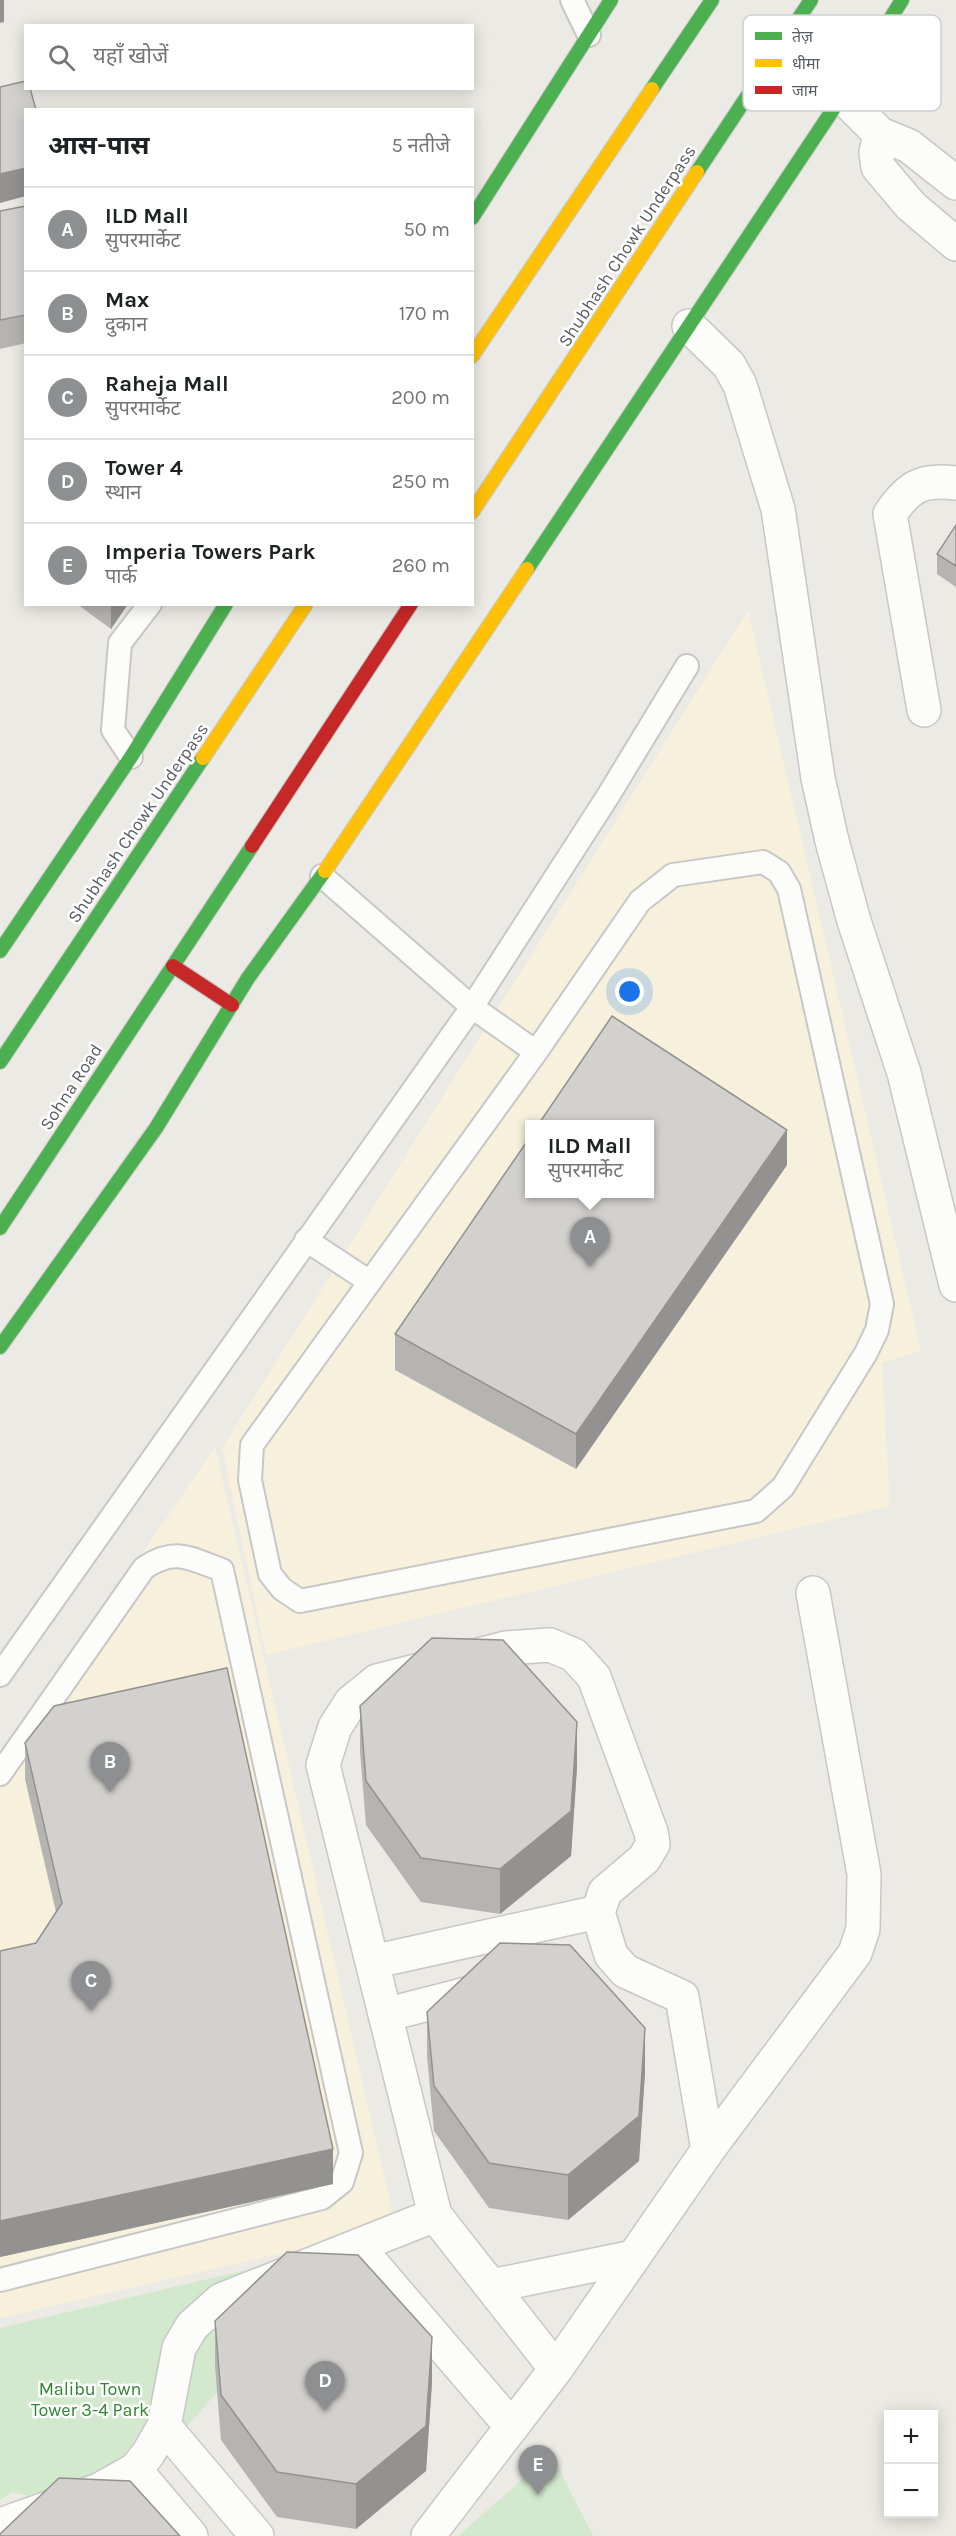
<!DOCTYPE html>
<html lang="hi">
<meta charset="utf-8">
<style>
:root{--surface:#fff;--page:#f6f6f6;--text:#202124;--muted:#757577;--line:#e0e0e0;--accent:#8d8f91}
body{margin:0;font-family:Karla,"Noto Sans Devanagari",sans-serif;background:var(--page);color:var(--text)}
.controls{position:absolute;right:18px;bottom:18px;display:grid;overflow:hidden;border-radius:0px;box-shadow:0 3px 15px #0003}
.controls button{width:54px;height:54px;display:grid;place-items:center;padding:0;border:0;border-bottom:2px solid var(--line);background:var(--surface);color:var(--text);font:30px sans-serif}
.you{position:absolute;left:630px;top:992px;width:21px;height:21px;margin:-15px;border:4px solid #fff;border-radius:50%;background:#1a73e8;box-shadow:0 0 0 9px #1a73e833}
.badge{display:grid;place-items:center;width:39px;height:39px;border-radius:50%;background:var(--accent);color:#fff;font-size:20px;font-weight:700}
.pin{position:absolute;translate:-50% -50px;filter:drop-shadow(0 2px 3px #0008)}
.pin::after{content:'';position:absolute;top:32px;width:21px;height:18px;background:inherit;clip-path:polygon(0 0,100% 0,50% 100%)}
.popup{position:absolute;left:525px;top:1120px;width:129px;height:78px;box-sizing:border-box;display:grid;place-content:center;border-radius:0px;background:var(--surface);filter:drop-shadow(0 2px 4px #0005);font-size:20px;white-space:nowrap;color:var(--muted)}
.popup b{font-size:22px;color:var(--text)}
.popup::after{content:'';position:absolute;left:50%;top:100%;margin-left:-12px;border:12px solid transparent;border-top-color:var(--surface)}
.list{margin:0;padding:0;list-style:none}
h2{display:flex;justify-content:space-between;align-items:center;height:78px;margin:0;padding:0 24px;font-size:26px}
h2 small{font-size:20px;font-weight:400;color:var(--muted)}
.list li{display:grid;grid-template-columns:39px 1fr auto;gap:18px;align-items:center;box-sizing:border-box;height:84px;padding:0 24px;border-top:2px solid var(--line)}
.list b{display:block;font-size:22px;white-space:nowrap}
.list p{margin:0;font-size:20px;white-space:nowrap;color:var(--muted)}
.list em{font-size:20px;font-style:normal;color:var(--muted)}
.icon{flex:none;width:33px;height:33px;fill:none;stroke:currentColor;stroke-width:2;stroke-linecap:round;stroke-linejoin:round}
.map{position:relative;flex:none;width:956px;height:2536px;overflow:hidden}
.search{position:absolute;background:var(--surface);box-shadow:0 3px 15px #0003;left:24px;top:24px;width:450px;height:66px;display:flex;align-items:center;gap:15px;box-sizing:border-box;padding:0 21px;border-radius:0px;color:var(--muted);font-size:22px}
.panel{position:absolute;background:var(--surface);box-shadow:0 3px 15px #0003;left:24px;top:108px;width:450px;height:498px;border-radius:0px}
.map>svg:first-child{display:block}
.commercial{fill:#f6f0dc;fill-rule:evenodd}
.green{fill:#d2e9ce}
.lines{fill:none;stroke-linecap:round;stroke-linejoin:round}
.lane-casing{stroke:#c7c7c6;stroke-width:26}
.street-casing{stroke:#c7c7c6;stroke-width:36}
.fast-casing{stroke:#c7c8c6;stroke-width:16}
.slow-casing{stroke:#c7c8c6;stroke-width:16}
.jam-casing{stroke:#c7c8c6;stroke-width:16}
.lane{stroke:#fcfcfb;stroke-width:22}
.street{stroke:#fcfcfb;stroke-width:33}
.fast{stroke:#4caf50;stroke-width:14}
.slow{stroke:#ffc107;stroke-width:14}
.jam{stroke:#c62828;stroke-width:14}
.wall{fill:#b5b4b1}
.shaded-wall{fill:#949290}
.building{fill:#d3d1ce;stroke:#949290;stroke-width:1.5}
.labels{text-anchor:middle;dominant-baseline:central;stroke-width:5;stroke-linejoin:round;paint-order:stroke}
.street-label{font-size:18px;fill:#5a5e64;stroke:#fff}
.park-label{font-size:18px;fill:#2e8630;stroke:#fff}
.key{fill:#fff;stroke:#cecfd0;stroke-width:1.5}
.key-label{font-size:16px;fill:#5a5e64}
</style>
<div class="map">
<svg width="956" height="2536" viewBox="0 0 956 2536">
<rect width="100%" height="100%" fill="#ebeae4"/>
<!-- commercial -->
<path class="commercial" d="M 748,610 L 921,1351 L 882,1363 L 890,1506 L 266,1655 L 222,1448 ZM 530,1124 L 650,1124 L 650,1194 L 530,1194 Z
M 215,1447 L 396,2227 L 0,2318 L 0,1761 Z"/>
<!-- green -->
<path class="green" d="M 280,2262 L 295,2305 L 108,2515 L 12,2492 L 0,2500 L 0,2328 Z
M 551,2454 L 593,2536 L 458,2536 Z"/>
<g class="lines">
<!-- lane casing -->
<g class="lane-casing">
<path id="lane" d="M 572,0 L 589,35
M 131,757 L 113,730 L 120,643 L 150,604
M 322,876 L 472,1007 L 536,1052 L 640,901 L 673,875 L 763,862 L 779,872 L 789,889 L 882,1304 L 877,1330 L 866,1353 L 783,1487 L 756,1511 L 300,1601 L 282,1589 L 270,1574 L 250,1480 L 252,1445 L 536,1052
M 306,1240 L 370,1282
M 0,1675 L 472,1007 L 608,796 L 687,666
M 0,1774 L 144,1568 C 175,1547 189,1558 222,1570 L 351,2153 L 342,2182 L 322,2198 L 0,2280"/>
</g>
<!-- street casing -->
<g class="street-casing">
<path id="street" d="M 842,96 L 880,134 L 909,146 L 956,183
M 880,134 L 876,153 L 878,167 L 911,206 L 956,244
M 689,326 L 729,365 L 740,385 L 778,509 L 818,778 L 832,841 L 854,921 L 904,1073 L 956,1285
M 924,710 L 890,514 C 909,486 922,479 956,483
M 372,1962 L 598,1912
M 385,2015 L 482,1990
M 357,2246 L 512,2427
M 491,2286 L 634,2257
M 556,2369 L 435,2215 L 323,1765 L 335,1727 L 351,1702 L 377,1681 L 506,1648 L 550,1645 L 574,1655 L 594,1677 L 651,1832 L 653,1844 L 644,1859 L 605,1892 L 598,1912 L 611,1955 L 625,1971 L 682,1997 L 708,2150
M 164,2426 L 257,2536
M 135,2470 L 191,2536
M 0,2525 L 99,2490 L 135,2470 L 148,2454 L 164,2426 L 179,2348 L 192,2326 L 221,2300 L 435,2215
M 428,2536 L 556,2369 L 708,2150 L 855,1953 L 863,1929 L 864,1874 L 813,1593"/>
</g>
<!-- fast casing -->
<g class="fast-casing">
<path id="fast" d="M 652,89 L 712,0
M 697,172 L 811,0
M 472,218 L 611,0
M 527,569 L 842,96 L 902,0
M 0,951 L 131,757 L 226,604
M 0,1062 L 203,758
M 0,1228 L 252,846
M 0,1347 L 156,1128 L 248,978 L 325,871"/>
</g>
<!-- slow casing -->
<g class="slow-casing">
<path id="slow" d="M 472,356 L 652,89
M 472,512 L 697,172
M 203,758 L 306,604
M 325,871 L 527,569"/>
</g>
<!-- jam casing -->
<g class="jam-casing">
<path id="jam" d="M 252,846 L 411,604
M 173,966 L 232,1005"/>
</g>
<!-- lane -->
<use href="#lane" class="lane"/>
<!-- street -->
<use href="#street" class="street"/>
<!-- fast -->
<use href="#fast" class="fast"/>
<!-- slow -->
<use href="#slow" class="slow"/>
<!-- jam -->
<use href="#jam" class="jam"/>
</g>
<!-- wall -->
<path class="wall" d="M 26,206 L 26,343 L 0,349 L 0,211 Z
M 956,525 L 956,587 L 937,574 L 937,554 Z
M 77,604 L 128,604 L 111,629 Z
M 787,1165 L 576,1469 L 395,1370 L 395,1334 Z
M 360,1706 L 577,1767 L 571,1856 L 500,1914 L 421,1902 L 366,1825 L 360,1751 Z
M 25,1743 L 333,2184 L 0,2257 L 0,1951 L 36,1943 L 56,1912 L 25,1779 Z
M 427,2012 L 645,2073 L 639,2161 L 568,2220 L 489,2208 L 434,2131 L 427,2056 Z
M 215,2321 L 432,2382 L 426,2471 L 356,2529 L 277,2517 L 221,2440 L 215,2366 Z"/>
<!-- shaded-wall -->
<path class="shaded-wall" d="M 0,0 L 4,0 L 4,22 L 0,23 Z
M 26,168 L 26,196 L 0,203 L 0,174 Z
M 111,604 L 128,604 L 111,629 Z
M 787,1130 L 787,1165 L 576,1469 L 576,1434 Z
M 577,1722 L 577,1767 L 571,1856 L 500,1914 L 500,1869 Z
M 645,2028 L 645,2073 L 639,2161 L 568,2220 L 568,2175 Z
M 333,2149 L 333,2184 L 0,2257 L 0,2221 Z
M 432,2337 L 432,2382 L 426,2471 L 356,2529 L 356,2484 Z"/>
<!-- building -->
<path class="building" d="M 26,81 L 26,88 L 30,88 L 36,110 L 26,110 L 26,168 L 0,174 L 0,87 Z
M 26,206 L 26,315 L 0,320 L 0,211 Z
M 956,525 L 956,566 L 937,554 Z
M 612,1016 L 787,1130 L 576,1434 L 395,1334 L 530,1137 L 530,1194 L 650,1194 L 650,1125 L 538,1125 Z
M 432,1638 L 503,1640 L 577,1722 L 571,1811 L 500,1869 L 421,1858 L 366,1781 L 360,1706 Z
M 227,1668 L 333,2149 L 0,2221 L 0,1951 L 36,1943 L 62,1903 L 25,1743 L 54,1706 Z
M 500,1943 L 570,1945 L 645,2028 L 639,2116 L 568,2175 L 489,2163 L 434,2086 L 427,2012 Z
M 287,2252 L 358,2255 L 432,2337 L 426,2426 L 356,2484 L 277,2472 L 221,2395 L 215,2321 Z
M 59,2478 L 130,2481 L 180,2536 L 0,2536 L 0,2534 Z"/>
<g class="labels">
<!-- street labels -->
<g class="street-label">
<text transform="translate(627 246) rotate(-57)">Shubhash Chowk Underpass</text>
<text transform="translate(138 823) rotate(-56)">Shubhash Chowk Underpass</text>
<text transform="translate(71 1087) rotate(-57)">Sohna Road</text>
</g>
<!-- park labels -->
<g class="park-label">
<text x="90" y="2389">Malibu Town<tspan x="90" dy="21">Tower 3-4 Park</tspan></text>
</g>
</g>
<!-- legend -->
<rect x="743" y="15" width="198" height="96" rx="9" class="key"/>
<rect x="755" y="32" width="27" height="8" fill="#4caf50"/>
<rect x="755" y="59" width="27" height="8" fill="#ffc107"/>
<rect x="755" y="86" width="27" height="8" fill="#c62828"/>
<g class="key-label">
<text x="792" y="42">तेज़</text>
<text x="792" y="69">धीमा</text>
<text x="792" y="96">जाम</text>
</g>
</svg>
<div class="controls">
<button>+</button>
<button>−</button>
</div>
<div class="you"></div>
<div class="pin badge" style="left:590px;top:1267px">A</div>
<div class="popup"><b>ILD Mall</b>सुपरमार्केट</div>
<div class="pin badge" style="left:110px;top:1792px">B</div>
<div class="pin badge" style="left:91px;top:2011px">C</div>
<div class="pin badge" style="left:325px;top:2411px">D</div>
<div class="pin badge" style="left:538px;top:2495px">E</div>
<div class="search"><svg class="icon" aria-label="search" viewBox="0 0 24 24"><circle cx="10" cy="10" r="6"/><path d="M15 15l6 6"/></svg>यहाँ खोजें</div>
<section class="panel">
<h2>आस-पास<small>5 नतीजे</small></h2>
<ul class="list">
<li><span class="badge">A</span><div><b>ILD Mall</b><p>सुपरमार्केट</p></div><em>50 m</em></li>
<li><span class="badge">B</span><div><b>Max</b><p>दुकान</p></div><em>170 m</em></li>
<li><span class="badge">C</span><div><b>Raheja Mall</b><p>सुपरमार्केट</p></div><em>200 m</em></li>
<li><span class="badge">D</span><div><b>Tower 4</b><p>स्थान</p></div><em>250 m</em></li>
<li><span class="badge">E</span><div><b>Imperia Towers Park</b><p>पार्क</p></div><em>260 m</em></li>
</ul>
</section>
</div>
